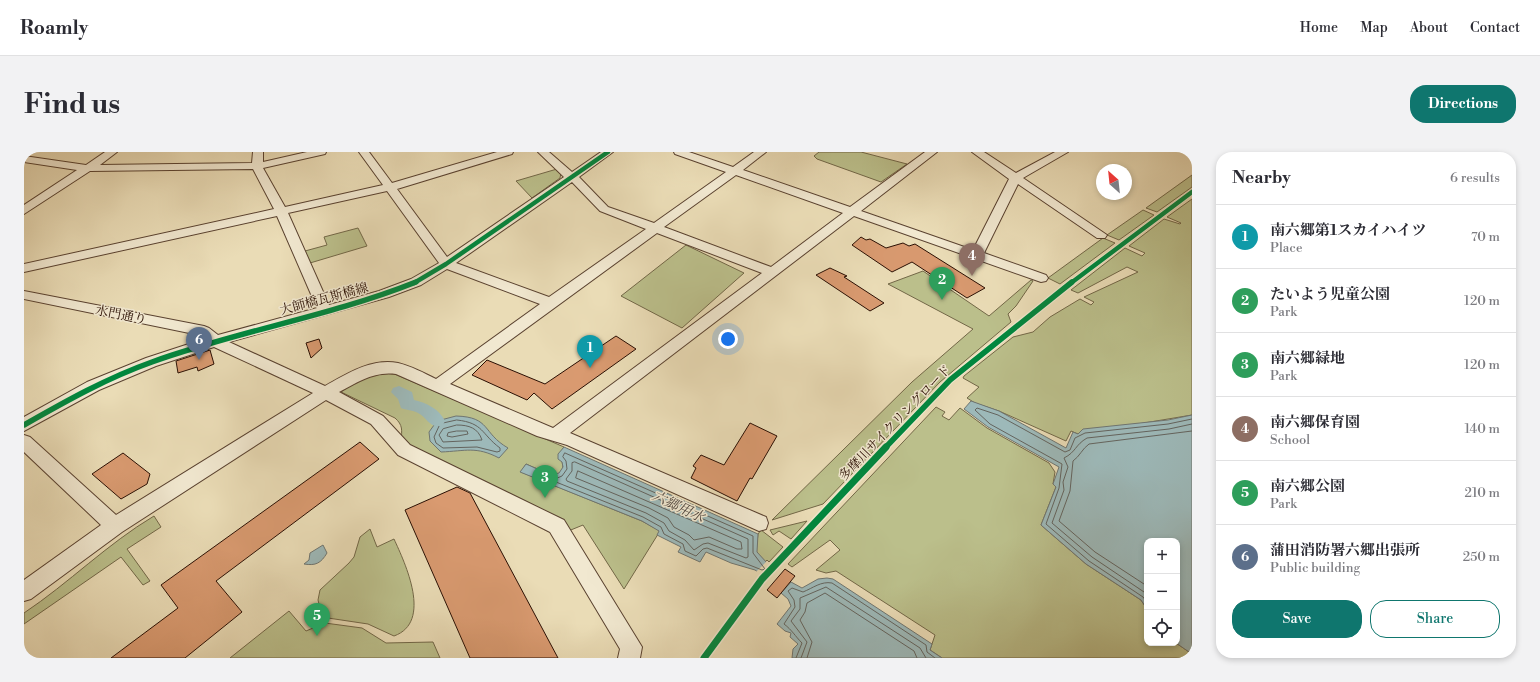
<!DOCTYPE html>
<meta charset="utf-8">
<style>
:root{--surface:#fff;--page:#f2f2f3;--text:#2b2b33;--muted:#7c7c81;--line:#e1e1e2;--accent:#0f766e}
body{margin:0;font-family:"Libre Bodoni","Noto Serif JP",serif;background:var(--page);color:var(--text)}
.controls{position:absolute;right:12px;bottom:12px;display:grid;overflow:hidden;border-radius:8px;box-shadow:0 2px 6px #0003}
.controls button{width:36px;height:36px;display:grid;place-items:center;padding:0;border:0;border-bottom:1px solid var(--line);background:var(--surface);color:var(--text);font:20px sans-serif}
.compass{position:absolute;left:1072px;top:12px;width:36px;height:36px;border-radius:50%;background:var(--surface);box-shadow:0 2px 6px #0003;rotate:333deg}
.you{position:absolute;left:704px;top:187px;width:14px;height:14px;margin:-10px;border:3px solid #fff;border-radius:50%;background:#1a73e8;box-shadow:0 0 0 6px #1a73e833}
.badge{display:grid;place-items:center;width:26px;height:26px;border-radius:50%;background:var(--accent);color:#fff;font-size:13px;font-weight:700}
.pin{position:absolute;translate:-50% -33px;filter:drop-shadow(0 1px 2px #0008)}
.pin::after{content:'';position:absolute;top:21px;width:14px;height:12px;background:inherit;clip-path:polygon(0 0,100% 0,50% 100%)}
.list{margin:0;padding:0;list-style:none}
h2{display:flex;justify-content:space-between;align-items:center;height:52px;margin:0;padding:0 16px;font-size:17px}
h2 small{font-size:13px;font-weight:400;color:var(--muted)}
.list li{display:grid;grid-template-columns:26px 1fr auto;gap:12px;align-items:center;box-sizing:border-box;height:64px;padding:0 16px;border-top:1px solid var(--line)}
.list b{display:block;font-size:15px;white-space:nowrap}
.list p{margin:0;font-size:13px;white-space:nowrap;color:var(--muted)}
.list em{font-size:13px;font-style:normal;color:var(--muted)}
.actions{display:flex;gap:8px;padding:12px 16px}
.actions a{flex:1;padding:9px 0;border:1px solid var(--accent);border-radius:16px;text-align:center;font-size:14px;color:var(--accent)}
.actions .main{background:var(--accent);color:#fff}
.icon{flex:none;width:22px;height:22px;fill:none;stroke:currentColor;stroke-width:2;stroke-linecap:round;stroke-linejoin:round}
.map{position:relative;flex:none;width:1168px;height:506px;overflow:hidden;border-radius:16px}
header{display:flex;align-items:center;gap:24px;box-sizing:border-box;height:56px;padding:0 20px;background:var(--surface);border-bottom:1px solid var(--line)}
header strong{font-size:19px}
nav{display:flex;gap:22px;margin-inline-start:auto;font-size:14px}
.intro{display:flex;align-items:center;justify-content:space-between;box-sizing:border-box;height:96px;padding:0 24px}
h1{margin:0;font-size:28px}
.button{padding:10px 18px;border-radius:16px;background:var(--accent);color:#fff;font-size:14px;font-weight:700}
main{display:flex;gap:24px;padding:0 24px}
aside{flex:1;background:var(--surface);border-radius:16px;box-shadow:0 2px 6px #0003}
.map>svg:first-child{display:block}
.green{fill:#bbbf8b;stroke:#726747}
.water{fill:#9db9b9;stroke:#6f7570}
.pier{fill:#eadcb6}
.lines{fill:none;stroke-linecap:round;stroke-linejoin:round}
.shore{stroke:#64645e;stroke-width:1}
.canal{fill:#9db9b9;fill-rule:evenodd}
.building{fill:#d99a70;stroke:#2a0f03}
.minor-casing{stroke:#5a4230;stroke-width:2}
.minor{fill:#f1e8d0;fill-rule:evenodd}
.cycleway-far2-casing{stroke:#f1e8d0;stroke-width:6}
.cycleway-far1-casing{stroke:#f1e8d0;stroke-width:8}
.cycleway-casing{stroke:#f1e8d0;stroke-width:10}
.cycleway-far2{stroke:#00873e;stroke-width:4.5}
.cycleway-far1{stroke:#00873e;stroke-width:5.5}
.cycleway{stroke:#00873e;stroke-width:7}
.labels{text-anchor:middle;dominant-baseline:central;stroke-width:3;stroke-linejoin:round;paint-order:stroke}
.street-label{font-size:13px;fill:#2a0f03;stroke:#f1e8d0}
.water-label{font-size:14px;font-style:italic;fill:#524a43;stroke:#f1e8d0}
</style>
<header>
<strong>Roamly</strong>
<nav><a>Home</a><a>Map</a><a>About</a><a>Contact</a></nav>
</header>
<div class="intro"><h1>Find us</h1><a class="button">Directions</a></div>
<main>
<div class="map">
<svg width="1168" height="506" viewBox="0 0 1168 506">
<rect width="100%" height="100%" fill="#eadcb6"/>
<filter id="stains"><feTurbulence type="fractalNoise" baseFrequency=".005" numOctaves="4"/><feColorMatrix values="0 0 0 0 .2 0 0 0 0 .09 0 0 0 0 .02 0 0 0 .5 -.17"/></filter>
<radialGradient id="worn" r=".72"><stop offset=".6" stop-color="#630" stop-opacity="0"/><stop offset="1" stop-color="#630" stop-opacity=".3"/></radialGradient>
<!-- green -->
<path class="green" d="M 795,0 L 837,0 L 883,12 L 857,30 L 793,7 L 790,4 Z
M 533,17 L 537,21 L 536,26 L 508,46 L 492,29 Z
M 1168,23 L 1168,35 L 1133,60 L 1122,56 Z
M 1168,47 L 1168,263 L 1054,282 L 1047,279 L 1042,289 L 975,259 L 951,251 L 943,246 L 955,235 L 939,226 L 940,224 L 989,185 L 1009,180 L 1026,165 L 1056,147 L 1067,153 L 1070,150 L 1060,145 L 1114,120 L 1103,115 L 1054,141 L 1047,138 L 1101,96 L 1118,104 L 1121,101 L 1105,94 L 1140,67 L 1156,72 L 1157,71 L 1143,65 Z
M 1119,58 L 1130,63 L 1095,88 L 1083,83 Z
M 334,76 L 343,94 L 286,111 L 281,99 L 303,93 L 300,85 Z
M 1079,86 L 1091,91 L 1036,132 L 1024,126 Z
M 662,93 L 720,121 L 658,176 L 597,144 Z
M 899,119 L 965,164 L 1007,128 L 1009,129 L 992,154 L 984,162 L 987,170 L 916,230 L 799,352 L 748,368 L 888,230 L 949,177 L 864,132 Z
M 366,220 L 540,295 L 537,300 L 539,316 L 535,322 L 527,323 L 502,312 L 497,320 L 618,369 L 636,379 L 600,437 L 559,373 L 537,382 L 377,289 C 378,278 379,273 371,266 L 317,240 L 340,224 Z
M 912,255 L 921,260 L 918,264 L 925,268 L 936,256 L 963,276 L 1025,311 L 1031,320 L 1029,332 L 1032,335 L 1017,373 L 1062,412 L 1117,448 L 1123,457 L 1123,491 L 1152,491 L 1168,502 L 1168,506 L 918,506 L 906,498 L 911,483 L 812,419 L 802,421 L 792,418 L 816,398 L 806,388 L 768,415 L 764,412 Z
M 130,364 L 137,375 L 103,397 L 126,429 L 119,433 L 97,405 L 0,472 L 0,461 C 45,431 83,392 130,364 Z
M 783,369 L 767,387 L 755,379 L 749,383 L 746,378 Z
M 346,377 L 353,395 L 370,387 C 381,411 409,470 370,484 L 344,472 L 304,466 L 297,460 L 294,448 L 296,438 L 325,411 L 330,405 L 336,385 Z
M 737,378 L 759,395 L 745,410 L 743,408 L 741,410 L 732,400 L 734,382 Z
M 265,459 L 282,479 L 301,471 L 338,476 L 362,491 L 409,490 L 416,506 L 206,506 Z"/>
<!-- water -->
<path class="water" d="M 947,249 L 975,259 L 1042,296 L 1049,280 L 1054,282 L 1059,277 L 1144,268 L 1168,263 L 1168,502 L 1152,491 L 1153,389 L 1123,389 L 1123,457 L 1117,448 L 1062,412 L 1017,373 L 1032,335 L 1029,332 L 1035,315 L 964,275 L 940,257 Z
M 432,264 C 467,265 458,281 484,296 L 475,306 C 452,294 442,299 417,300 L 406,289 L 405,280 L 413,269 Z
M 540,295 L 734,382 L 733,400 L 755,424 L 749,431 L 731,418 L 707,411 L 682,400 L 676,410 L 654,400 L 657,395 L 633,383 L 635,379 L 618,369 L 496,320 L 502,312 L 527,323 L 535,321 L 539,315 L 538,310 L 534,307 L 534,302 Z
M 299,393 L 303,401 C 297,411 292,414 280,412 L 285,408 L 286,401 Z
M 803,426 L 809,427 L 908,492 L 906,498 L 918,506 L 768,506 L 769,497 L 774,492 L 766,485 L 767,481 L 761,479 L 753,472 L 767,454 L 764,447 L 757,441 L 767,430 L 778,436 L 794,427 Z"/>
<!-- pier -->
<path class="pier" d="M 743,409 L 757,423 L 748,432 L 731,421 Z"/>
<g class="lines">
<!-- shore -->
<path class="shore" d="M 433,268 C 460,271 457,282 476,296 L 476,299 L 473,300 L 453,295 L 419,296 L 412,291 L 410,285 L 416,272 Z
M 433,273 C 445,273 454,276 458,288 L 419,290 L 415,283 L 419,277 Z
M 433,279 L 443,279 L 444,282 L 428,285 L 423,284 L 424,281 Z
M 541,301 L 729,384 L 729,401 L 741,417 L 738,418 L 683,396 L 679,397 L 672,404 L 661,399 L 659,392 L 640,382 L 637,375 L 619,365 L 532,330 L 531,327 L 538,324 L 543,317 L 542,309 L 539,305 Z
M 551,310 L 724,387 L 724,405 L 722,406 L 684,391 L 679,392 L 670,398 L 661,388 L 645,379 L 640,371 L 622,361 L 543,329 L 542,327 L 548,319 L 548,311 Z
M 554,319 L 717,390 L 718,397 L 713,397 L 685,385 L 670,388 L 665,383 L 650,375 L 644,366 L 625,356 L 552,326 Z
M 1123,434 L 1071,400 L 1035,369 L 1046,339 L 1049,309 C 1056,304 1058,297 1065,292 L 1168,279
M 1123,442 L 1068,405 L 1028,371 L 1040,338 L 1039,330 L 1044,315 L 1040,306 C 1052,300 1051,293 1063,286 L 1145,277 L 1168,272
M 1123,450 L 1119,445 L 1065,409 L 1022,372 L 1035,336 L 1038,312 L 966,272 L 951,258 L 953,256 L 974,263 L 1041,300 L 1046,298 L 1051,286 L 1061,281 L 1144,272 L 1168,267
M 772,506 L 778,491 C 771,484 768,478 760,472 L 771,455 L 770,448 L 764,439 L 768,436 L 779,440 C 789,436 797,429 808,431 L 902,493 L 903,500 L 911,506
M 777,506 L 783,490 L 767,469 L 776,457 L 776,446 L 802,435 L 896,496 L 902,506
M 783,506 L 788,490 L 776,468 L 781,460 L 783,451 L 801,441 L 890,499 L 893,506"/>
<!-- canal -->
<path class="canal" d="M 375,234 L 388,240 L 390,248 C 403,251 415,257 421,269 L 419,273 C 406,278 404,266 394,261 C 389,258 382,258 377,256 L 374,247 L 367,240 L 369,236 Z"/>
</g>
<!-- building -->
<path class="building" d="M 837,85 L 842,88 L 846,87 L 862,96 L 879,91 L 885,94 L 891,92 L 961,136 L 943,146 L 888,110 L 868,120 L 828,93 Z
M 806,116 L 823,124 L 820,125 L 860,151 L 846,159 L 792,123 Z
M 592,184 L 612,197 L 528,257 L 510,241 L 503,248 L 448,223 L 463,208 L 521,232 Z
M 295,187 L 298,196 L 287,206 L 282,191 Z
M 186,198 L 190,212 L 174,219 L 173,215 L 154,221 L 152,209 Z
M 726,271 L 753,284 L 728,327 L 726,326 L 713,349 L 667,326 L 672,316 L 669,314 L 677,303 L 700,313 Z
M 336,290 L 355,307 L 192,429 L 218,460 L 161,506 L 87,506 L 154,456 L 137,433 Z
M 99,301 L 126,322 L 123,332 L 97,347 L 68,322 Z
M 433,335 L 446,341 L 534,506 L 446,506 L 381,358 Z
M 761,417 L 771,424 L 753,446 L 743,438 Z"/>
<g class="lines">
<!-- minor casing -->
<g class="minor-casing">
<path id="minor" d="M 81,0 L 93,0 L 76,13 L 228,11 L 229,0 L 239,0 L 239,10 L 283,0 L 302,0 L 301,2 L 239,16 L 261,55 L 359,33 L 335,0 L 345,0 L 368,31 L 473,0 L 489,0 L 488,2 L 373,37 L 423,105 L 540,25 L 514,0 L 525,0 L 548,20 L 577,0 L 589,0 L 555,25 L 584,55 L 630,71 L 702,20 L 651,2 L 650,0 L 665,0 L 709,15 L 730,0 L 742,0 L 719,18 L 826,55 L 901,0 L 913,0 L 837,59 L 949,98 L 985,27 L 948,0 L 960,0 L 992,21 L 1031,0 L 1044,0 L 999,26 L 1083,83 L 1081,86 L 1073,86 L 994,32 L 960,101 L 1022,123 L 1024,126 L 1022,129 L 1017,130 L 830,64 L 546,281 L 742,365 L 744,371 L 742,377 L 735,379 L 543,293 L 513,284 L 372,222 C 350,219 334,230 315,240 L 359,264 L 386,293 L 540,368 L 618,495 L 616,506 L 594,506 L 596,497 L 526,380 L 374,303 L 347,272 L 302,248 L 98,380 L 7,447 L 0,449 L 0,428 L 77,373 L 0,300 L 0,283 L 6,285 L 92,363 L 289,241 L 190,195 L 132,214 L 75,238 L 0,279 L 0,265 L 63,230 L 122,206 L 180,187 L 175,183 L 0,147 L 0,139 L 180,174 L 185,176 L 194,183 L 293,156 L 253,64 L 0,120 L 0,112 L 250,57 L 229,17 L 66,19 L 0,62 L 0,53 L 53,18 L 0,10 L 0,4 L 62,13 ZM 712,23 L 819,61 L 747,115 L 640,75 ZM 548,30 L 576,59 L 622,77 L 525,145 L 432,111 ZM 363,39 L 415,111 L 387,127 L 355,139 L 305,153 L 264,61 ZM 633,81 L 738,121 L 529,276 L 426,232 ZM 423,117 L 516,152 L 412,227 C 400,221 387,214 374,211 C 348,206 324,221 301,234 L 205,190 L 365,145 L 397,133 Z
M 1162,0 L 1168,0 L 1168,3 L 1163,2 Z"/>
</g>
<!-- minor -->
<use href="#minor" class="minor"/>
<!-- cycleway-far2 casing -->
<g class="cycleway-far2-casing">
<path id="cycleway-far2" d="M 390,131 L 422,112 L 584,0
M 1047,131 L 1168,40"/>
</g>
<!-- cycleway-far1 casing -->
<g class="cycleway-far1-casing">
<path id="cycleway-far1" d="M 0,273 C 42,249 83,226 128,210 C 214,179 307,164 392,130
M 861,296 L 926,228 L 1048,130"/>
</g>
<!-- cycleway casing -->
<g class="cycleway-casing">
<path id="cycleway" d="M 680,506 L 738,427 L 862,295"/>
</g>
<!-- cycleway-far2 -->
<use href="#cycleway-far2" class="cycleway-far2"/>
<!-- cycleway-far1 -->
<use href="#cycleway-far1" class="cycleway-far1"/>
<!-- cycleway -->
<use href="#cycleway" class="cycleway"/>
</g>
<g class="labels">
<!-- street labels -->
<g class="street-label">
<text transform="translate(300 147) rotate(-15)">大師橋瓦斯橋線</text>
<text transform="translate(97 163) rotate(11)">水門通り</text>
<text transform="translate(871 271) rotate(-46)">多摩川サイクリングロード</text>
</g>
<!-- water labels -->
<g class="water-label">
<text transform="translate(654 355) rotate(25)">六郷用水</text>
</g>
</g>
<rect width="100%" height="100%" filter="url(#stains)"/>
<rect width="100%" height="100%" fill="url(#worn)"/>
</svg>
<div class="controls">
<button>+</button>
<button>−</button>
<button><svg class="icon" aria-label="locate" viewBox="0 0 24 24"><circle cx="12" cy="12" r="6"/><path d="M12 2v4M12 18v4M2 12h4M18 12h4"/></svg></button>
</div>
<svg class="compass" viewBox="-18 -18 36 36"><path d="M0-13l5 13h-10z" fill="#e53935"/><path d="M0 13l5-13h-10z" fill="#7c7c81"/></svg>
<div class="you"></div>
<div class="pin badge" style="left:566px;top:216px;background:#0f9aa8">1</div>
<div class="pin badge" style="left:918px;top:148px;background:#2e9e5b">2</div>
<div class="pin badge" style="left:521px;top:346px;background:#2e9e5b">3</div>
<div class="pin badge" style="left:948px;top:124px;background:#8d6e63">4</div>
<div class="pin badge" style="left:293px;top:484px;background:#2e9e5b">5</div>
<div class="pin badge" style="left:175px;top:208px;background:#5c6f8a">6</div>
</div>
<aside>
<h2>Nearby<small>6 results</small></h2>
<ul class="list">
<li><span class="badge" style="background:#0f9aa8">1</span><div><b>南六郷第1スカイハイツ</b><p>Place</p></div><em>70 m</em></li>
<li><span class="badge" style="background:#2e9e5b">2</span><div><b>たいよう児童公園</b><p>Park</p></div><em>120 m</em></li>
<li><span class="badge" style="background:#2e9e5b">3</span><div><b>南六郷緑地</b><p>Park</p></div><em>120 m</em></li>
<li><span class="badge" style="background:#8d6e63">4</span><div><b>南六郷保育園</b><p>School</p></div><em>140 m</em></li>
<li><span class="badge" style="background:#2e9e5b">5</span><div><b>南六郷公園</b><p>Park</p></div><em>210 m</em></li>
<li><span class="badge" style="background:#5c6f8a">6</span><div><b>蒲田消防署六郷出張所</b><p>Public building</p></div><em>250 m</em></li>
</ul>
<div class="actions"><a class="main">Save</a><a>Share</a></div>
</aside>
</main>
